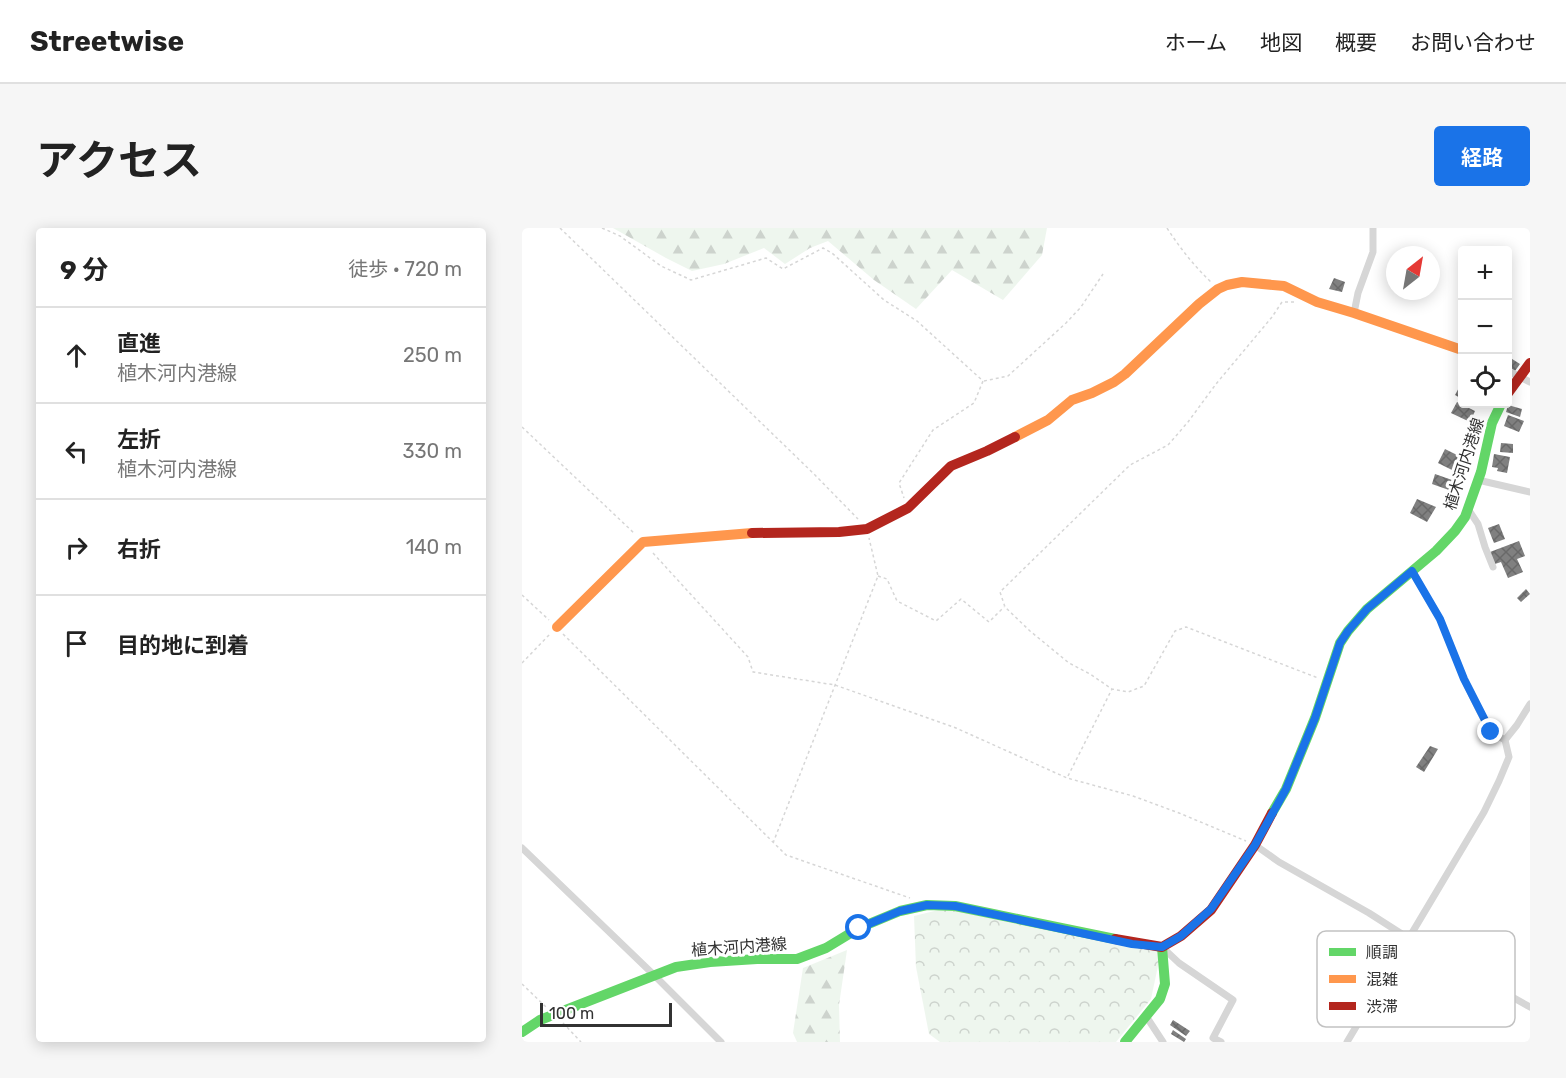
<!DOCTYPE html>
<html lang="ja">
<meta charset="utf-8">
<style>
:root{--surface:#fff;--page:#f6f6f6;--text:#222;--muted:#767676;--line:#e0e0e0;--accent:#1a73e8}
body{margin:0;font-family:Rubik,"Noto Sans JP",sans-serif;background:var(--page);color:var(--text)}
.controls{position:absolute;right:18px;top:18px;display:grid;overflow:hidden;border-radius:6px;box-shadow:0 3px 15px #0003}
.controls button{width:54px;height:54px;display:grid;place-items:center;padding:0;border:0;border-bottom:2px solid var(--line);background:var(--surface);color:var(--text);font:30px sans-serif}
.compass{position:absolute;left:864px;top:18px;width:54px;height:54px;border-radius:50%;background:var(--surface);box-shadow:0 3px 15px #0003;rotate:31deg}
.scale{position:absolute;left:18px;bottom:15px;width:132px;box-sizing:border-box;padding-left:6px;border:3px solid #323232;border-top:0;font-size:16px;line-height:21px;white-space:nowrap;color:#323232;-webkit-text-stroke:4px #fff;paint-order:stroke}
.stop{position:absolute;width:18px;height:18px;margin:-14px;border:4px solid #1a73e8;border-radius:50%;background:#fff}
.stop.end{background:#1a73e8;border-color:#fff;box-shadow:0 2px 6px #0008}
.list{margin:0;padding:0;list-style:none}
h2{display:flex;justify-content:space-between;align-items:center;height:78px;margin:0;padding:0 24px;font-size:26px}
h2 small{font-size:20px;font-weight:400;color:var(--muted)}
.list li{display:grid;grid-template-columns:39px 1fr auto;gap:18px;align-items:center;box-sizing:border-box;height:96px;padding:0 24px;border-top:2px solid var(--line)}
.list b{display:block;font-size:22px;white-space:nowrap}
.list p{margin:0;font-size:20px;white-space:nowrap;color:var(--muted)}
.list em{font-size:20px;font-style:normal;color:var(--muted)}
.icon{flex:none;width:33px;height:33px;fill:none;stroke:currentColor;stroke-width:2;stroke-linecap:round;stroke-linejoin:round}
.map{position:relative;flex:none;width:1008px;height:814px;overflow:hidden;border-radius:6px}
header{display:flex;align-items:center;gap:36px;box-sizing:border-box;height:84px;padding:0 30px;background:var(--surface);border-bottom:2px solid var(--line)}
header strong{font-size:28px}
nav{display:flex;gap:33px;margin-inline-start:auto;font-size:21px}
.intro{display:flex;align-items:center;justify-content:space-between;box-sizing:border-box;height:144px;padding:0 36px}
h1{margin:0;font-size:42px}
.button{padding:15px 27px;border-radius:6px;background:var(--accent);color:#fff;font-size:21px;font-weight:700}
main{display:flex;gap:36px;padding:0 36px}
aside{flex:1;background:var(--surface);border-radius:6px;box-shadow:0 3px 15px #0003}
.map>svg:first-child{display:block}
.forest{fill:url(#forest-firs)}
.park{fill:url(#park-crowns)}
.building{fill:url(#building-cross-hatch)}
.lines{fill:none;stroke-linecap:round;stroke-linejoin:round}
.path{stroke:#d6d6d6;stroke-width:1.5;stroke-dasharray:3 3;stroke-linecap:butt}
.street{stroke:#d6d6d6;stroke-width:7}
.fast{stroke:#63d668;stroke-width:10}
.slow{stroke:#ff974d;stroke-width:10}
.jam{stroke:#b3261e;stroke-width:10}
.route{stroke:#1a73e8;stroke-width:8}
.labels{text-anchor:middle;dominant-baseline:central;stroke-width:6;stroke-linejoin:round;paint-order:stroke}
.street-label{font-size:16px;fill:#323232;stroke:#fff}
.key{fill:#fff;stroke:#c2c2c2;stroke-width:1.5}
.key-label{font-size:16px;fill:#323232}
</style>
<header>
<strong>Streetwise</strong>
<nav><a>ホーム</a><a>地図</a><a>概要</a><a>お問い合わせ</a></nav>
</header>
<div class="intro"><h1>アクセス</h1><a class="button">経路</a></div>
<main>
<aside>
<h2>9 分<small>徒歩 · 720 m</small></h2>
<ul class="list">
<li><svg class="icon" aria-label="ahead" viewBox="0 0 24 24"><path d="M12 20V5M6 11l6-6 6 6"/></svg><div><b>直進</b><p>植木河内港線</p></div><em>250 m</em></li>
<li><svg class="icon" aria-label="left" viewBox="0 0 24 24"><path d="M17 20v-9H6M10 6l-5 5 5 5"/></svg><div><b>左折</b><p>植木河内港線</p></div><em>330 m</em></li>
<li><svg class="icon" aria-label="right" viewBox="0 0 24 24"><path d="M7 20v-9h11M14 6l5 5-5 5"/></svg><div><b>右折</b></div><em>140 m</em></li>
<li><svg class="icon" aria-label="arrive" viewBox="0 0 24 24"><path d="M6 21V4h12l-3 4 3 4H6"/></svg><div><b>目的地に到着</b></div></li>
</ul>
</aside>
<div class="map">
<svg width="1008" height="814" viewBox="0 0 1008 814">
<defs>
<pattern id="forest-firs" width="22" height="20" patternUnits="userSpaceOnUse" patternTransform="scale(1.5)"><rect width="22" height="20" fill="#eef6ee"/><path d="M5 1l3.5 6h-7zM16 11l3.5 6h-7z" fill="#cdd3cd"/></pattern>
<pattern id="park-crowns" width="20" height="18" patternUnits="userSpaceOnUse" patternTransform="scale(1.5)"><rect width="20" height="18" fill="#eef6ee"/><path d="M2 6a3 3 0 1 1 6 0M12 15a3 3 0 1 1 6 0" fill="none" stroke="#cdd3cd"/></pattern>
<pattern id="building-cross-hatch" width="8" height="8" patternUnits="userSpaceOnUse" patternTransform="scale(1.5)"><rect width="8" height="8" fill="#808080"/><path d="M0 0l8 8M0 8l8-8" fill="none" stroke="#696969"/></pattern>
</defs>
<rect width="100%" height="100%" fill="#fff"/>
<!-- forest -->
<path class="forest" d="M 91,0 L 525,0 L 520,27 L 481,72 L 430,42 L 394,81 L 352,52 L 306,13 L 288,20 L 263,36 L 242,20 L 202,36 L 170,43 L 144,30 Z
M 325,722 L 317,777 L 318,814 L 275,814 L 271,805 L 281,740 Z"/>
<!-- park -->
<path class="park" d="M 433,678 L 640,719 L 629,771 L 594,814 L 418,814 L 407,806 L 394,739 L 392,688 Z"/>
<!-- building -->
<path class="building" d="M 812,50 L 823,54 L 820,64 L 807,61 Z
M 987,129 L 998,136 L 993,143 L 986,138 Z
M 940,154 L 940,171 L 933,167 Z
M 935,174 L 953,183 L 948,194 L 929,185 Z
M 986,177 L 1000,181 L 998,189 L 984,184 Z
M 986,187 L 1002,193 L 997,204 L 982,198 Z
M 979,215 L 991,216 L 991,225 L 978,224 Z
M 923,221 L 941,230 L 934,244 L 916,235 Z
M 972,226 L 988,229 L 985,245 L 975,243 L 976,240 L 970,239 Z
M 913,246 L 930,252 L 927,262 L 910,256 Z
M 895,271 L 914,279 L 905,294 L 888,285 Z
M 977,296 L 983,311 L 972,315 L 966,300 Z
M 997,313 L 1003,328 L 995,331 L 1001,344 L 986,350 L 979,334 L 973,336 L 968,324 Z
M 1004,361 L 1008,366 L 999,374 L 995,370 Z
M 908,518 L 916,521 L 902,544 L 894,539 Z
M 651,792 L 668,803 L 664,808 L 648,797 Z
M 651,802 L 664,811 L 662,814 L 649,806 Z"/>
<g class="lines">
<!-- path -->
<path class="path" d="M 38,0 L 292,246 L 336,291
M 80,0 L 98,8 L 139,38 L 169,52 L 244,30 L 261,41 L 301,20 L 310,25 L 362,72 L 395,93 L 461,153 L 452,175 L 411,202 L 377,255 L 382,270
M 645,0 C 658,20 672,38 690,55
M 772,74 L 760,74 L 750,89 L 694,156 L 666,194 L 646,217 L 608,237 L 478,364 L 483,379 L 508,403 L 547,435 L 568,446 L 590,461 L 606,464 L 622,458 L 653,403 L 664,399 L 796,450
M 462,153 L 486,148 L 544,95 L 559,79 L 581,46
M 0,199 L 113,306
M 131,325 L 226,429 L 231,444 L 313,457 L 434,500 L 545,550 L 611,568 L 657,585 L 724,613
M 356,348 L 365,351 L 375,373 L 414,393 L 439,371 L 467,394 L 482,379
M 0,367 L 27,392
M 41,406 L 264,627 L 388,670
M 0,435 L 28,406
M 546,548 L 590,461
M 251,615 L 356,348 L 347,310
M 0,756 L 24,779
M 41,795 L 59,814"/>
<!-- street -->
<path class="street" d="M 832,85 L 836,65 L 851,24 L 851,0
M 986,143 L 1008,154
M 956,252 L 1008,264
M 946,281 L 956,296 L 963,319 L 971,339
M 983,512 L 995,497 L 1008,476
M 733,617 L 757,634 L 847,685 L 897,717 L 1008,779
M 0,620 L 133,748 L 199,814
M 640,719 L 657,735 L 711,772 L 691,810 L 699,814
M 624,788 L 641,814
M 825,814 L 962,584 L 977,553 L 987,529 L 983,512 L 969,504 L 957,482 L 942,451 L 918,391 L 890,343"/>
<!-- fast -->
<path class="fast" d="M 750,585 L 764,561 L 793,490 L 818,415 L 826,403 L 845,381 L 914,323 L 933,303 L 943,289 L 959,244 L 970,195 L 979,176
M 0,804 L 18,792 L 154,739 L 188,734 L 235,731 L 275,731 L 304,720 L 337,700 L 378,683 L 405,677 L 433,678 L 593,711
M 603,814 L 638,771 L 643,756 L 640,719"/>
<!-- slow -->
<path class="slow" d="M 493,209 L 526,192 L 550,172 L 570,165 L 592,154 L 603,146 L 677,76 L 696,61 L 705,57 L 720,54 L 762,58 L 795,74 L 832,85 L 940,122
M 35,399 L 121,314 L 230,305"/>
<!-- jam -->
<path class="jam" d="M 986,165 L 1008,135
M 230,305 L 317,304 L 345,301 L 386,280 L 429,238 L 465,223 L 493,209
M 593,711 L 640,719 L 659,708 L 689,682 L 733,617 L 750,585"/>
</g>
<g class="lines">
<!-- route -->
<path class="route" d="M 337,700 L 378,683 L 405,677 L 433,678 L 610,716 L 640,719 L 659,708 L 689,681 L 733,617 L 764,561 L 793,490 L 818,415 L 826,403 L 845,381 L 890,343 L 918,391 L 942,451 L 969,504"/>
</g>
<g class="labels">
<!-- street labels -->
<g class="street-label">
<text transform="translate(942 236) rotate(-72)">植木河内港線</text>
<text transform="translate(217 719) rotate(-4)">植木河内港線</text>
</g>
</g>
<!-- legend -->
<rect x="795" y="703" width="198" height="96" rx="9" class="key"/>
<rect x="807" y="720" width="27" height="8" fill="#63d668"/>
<rect x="807" y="747" width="27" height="8" fill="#ff974d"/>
<rect x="807" y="774" width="27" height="8" fill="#b3261e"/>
<g class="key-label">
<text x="844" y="730">順調</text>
<text x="844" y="757">混雑</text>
<text x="844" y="784">渋滞</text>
</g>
</svg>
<div class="controls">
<button>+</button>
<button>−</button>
<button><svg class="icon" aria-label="locate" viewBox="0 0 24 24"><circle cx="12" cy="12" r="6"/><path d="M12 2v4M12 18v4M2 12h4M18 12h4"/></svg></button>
</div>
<svg class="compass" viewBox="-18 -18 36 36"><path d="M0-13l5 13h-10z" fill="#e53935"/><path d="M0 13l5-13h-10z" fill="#767676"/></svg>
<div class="scale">100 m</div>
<div class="stop" style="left:337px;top:700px"></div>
<div class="stop end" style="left:969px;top:504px"></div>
</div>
</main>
